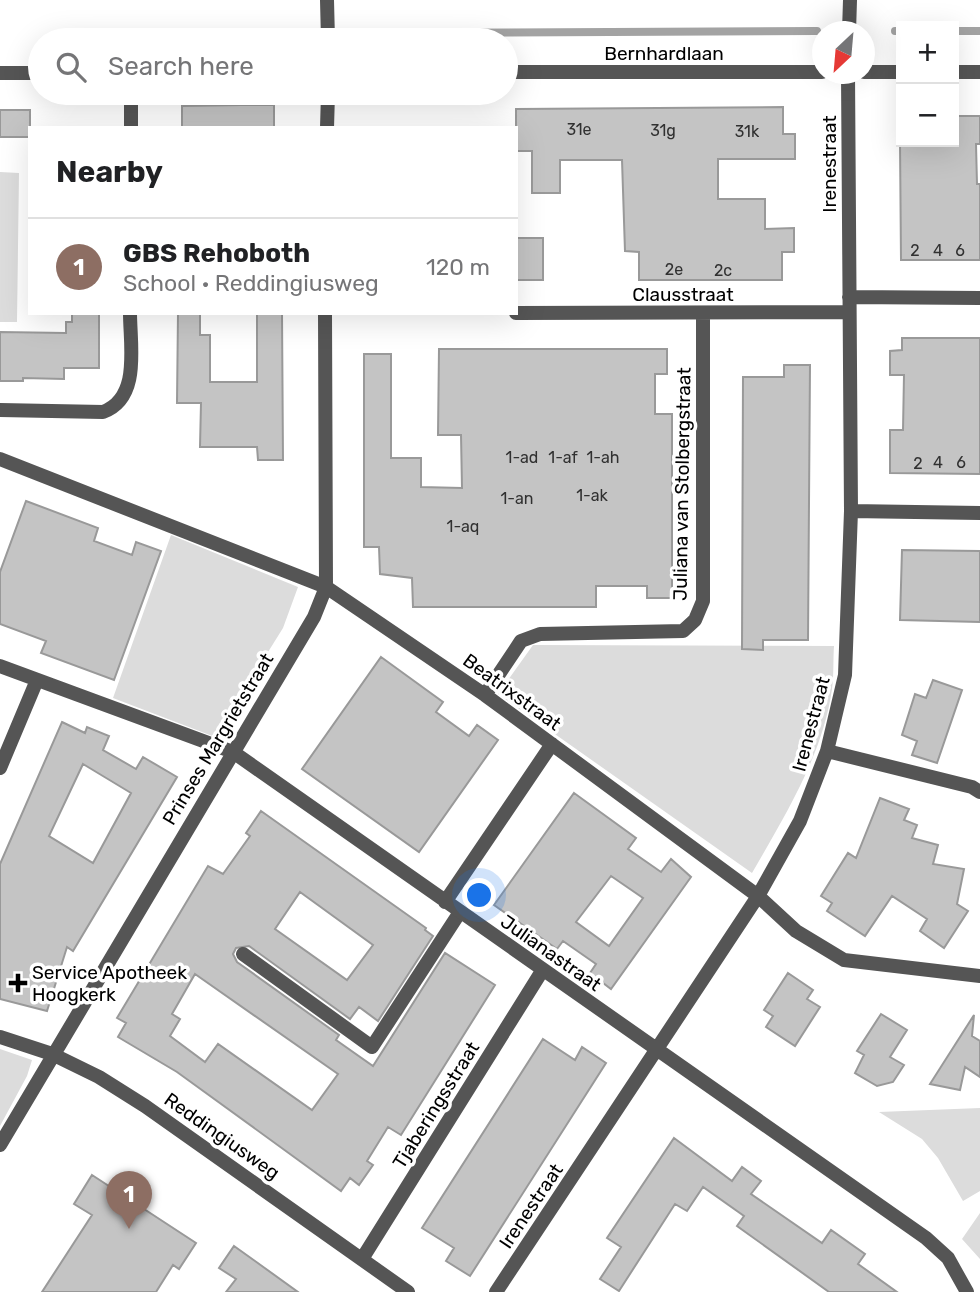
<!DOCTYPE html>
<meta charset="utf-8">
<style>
:root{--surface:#fff;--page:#f6f6f6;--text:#202124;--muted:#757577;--line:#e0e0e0;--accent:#000}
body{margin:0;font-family:Rubik,sans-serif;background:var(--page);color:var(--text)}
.controls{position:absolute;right:21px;top:21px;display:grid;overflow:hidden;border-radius:0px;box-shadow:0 7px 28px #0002}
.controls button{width:63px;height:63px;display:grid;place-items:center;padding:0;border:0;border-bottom:2px solid var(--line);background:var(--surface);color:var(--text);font:35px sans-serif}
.compass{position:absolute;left:812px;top:21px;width:63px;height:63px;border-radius:50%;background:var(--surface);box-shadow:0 7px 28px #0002;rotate:206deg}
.you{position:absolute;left:480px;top:896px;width:24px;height:24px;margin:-18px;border:5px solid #fff;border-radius:50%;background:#1a73e8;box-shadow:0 0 0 10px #1a73e833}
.badge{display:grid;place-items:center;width:46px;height:46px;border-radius:50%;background:var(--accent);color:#fff;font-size:23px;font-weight:700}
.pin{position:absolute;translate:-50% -58px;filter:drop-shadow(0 2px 4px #0008)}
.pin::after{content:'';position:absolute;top:37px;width:24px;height:21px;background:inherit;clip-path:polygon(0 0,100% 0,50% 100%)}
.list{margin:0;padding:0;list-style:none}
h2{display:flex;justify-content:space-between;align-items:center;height:91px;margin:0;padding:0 28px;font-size:30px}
h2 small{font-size:23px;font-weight:400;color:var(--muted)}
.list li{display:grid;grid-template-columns:46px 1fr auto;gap:21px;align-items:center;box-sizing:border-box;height:98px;padding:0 28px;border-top:2px solid var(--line)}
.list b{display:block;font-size:26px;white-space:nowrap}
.list p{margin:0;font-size:23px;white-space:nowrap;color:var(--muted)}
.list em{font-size:23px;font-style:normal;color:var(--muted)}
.icon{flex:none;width:38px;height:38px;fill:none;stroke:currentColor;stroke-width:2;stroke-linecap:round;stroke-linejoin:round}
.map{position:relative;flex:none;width:980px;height:1292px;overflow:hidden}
.search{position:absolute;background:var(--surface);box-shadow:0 7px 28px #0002;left:28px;top:28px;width:490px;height:77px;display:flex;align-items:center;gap:18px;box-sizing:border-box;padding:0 24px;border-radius:38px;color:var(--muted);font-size:26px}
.panel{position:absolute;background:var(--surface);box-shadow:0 7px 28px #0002;left:28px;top:126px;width:490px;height:189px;border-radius:0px}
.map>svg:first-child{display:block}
.green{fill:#dcdcdc}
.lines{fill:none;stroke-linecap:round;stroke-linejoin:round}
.stream{stroke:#a3a3a3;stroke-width:8}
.building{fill:#c4c4c4;stroke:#999;stroke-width:2;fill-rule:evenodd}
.lane{stroke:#555;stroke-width:14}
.street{stroke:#555;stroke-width:14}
.poi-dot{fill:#000;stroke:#fff;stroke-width:2.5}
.labels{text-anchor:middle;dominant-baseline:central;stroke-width:7;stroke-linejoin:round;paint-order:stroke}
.number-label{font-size:16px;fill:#313131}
.street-label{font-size:19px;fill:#000;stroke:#fff}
.poi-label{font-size:19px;fill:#000;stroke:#fff;text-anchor:start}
</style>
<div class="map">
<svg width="980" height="1292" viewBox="0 0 980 1292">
<rect width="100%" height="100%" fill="#fff"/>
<!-- green -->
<path class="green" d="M 0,172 L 19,173 L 17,322 L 0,322 Z
M 171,535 L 298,587 L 283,628 L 215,737 L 113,698 Z
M 533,645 L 834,646 C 833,660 834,675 832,689 C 823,755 784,817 752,873 L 498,694 Z
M 0,1049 L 32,1060 L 27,1076 L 0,1126 Z
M 980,1108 L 980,1191 L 963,1201 L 938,1158 L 922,1139 L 879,1112 Z
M 980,1213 L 980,1259 L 962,1239 Z"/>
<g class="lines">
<!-- stream -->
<path class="stream" d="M 895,31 L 901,31
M 954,31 L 980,31
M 375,33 L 817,31"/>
</g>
<!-- building -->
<path class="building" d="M 242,105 L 274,105 L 274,128 L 182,128 L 182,106 Z
M 783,107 L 783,134 L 795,134 L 795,159 L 718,159 L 718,199 L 765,199 L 765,229 L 794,228 L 794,252 L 782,252 L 782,280 L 639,280 L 639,252 L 625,251 L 622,160 L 560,160 L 560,193 L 532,193 L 532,151 L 516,151 L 516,109 Z
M 0,110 L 30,110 L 30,137 L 0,137 Z
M 954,116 L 980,116 L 980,144 L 976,144 L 977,184 L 980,184 L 980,260 L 901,260 L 900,142 L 954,142 Z
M 516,238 L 543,238 L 543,280 L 516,280 Z
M 72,313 L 99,313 L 99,368 L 64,368 L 64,379 L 23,378 L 23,381 L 0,381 L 0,332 L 66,333 L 66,322 L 72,322 Z
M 178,313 L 200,313 L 200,335 L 210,335 L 210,382 L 257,382 L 257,313 L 282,313 L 283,460 L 258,460 L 257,447 L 200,447 L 201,403 L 177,403 Z
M 902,338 L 980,338 L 980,474 L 890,473 L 890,430 L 903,430 L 904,375 L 890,375 L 890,351 L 902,350 Z
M 439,349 L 667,349 L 667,374 L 655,374 L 655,414 L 672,414 L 672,598 L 647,598 L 647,586 L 596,586 L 596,607 L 413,607 L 412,578 L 380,574 L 379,547 L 364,547 L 364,354 L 391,354 L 391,458 L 421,458 L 421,487 L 462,488 L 461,435 L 438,435 Z
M 784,365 L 810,365 L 808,640 L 763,640 L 763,650 L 742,649 L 743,377 L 784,377 Z
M 26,501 L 98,528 L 94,541 L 132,555 L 136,542 L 161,551 L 114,680 L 41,653 L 46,641 L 0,624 L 0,572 Z
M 902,550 L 980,551 L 980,622 L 900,620 Z
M 381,657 L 443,702 L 436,712 L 469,736 L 477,725 L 498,740 L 419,852 L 302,769 Z
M 933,680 L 962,690 L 937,763 L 912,755 L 917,741 L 902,735 L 915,694 L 926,698 Z
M 62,722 L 85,733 L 87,727 L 109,736 L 103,750 L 136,769 L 143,757 L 177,777 L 73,951 L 67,947 L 47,1011 L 0,999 L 0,864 ZM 83,764 L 131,793 L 93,863 L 49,836 Z
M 574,793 L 636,838 L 628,849 L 661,872 L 671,859 L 691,877 L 611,989 L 590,973 L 596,964 L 563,941 L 557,949 L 494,905 ZM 611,876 L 643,898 L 609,946 L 576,922 Z
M 880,798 L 909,809 L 904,820 L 917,825 L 912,838 L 938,845 L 933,864 L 964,869 L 957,904 L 968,911 L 944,948 L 920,931 L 927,919 L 892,896 L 865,936 L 827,911 L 832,903 L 821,896 L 848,853 L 856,858 Z
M 261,811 L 426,928 L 425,930 L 433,936 L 378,1021 L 359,1007 L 350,1019 L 249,946 L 236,948 L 233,954 L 237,962 L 339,1035 L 336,1040 L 373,1066 L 445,953 L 495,985 L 401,1135 L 388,1127 L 367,1161 L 373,1165 L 359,1185 L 350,1178 L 341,1191 L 177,1072 L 118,1037 L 126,1023 L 117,1018 L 208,866 L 223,874 L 250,836 L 246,833 ZM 300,892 L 373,945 L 347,980 L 275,929 ZM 195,974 L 338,1074 L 312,1110 L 218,1044 L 205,1062 L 170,1036 L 180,1019 L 172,1014 Z
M 788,973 L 813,990 L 807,999 L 820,1007 L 795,1046 L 766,1027 L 773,1016 L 764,1010 Z
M 881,1014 L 907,1030 L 890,1057 L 904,1065 L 893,1082 L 877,1086 L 855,1073 L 864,1055 L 857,1051 Z
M 974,1015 L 972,1036 L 980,1041 L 980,1077 L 965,1067 L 960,1090 L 930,1084 Z
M 543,1039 L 575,1060 L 582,1047 L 606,1063 L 470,1276 L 446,1261 L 454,1248 L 422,1228 Z
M 674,1138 L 732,1181 L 742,1167 L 761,1181 L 751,1194 L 822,1243 L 831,1230 L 865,1254 L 858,1264 L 897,1292 L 829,1292 L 737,1226 L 744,1216 L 703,1187 L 687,1211 L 675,1204 L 619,1291 L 600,1279 L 621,1247 L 607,1238 Z
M 92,1175 L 196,1243 L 179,1269 L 173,1265 L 156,1292 L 42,1292 L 92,1215 L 74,1204 Z
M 234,1246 L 255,1261 L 298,1292 L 226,1292 L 236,1279 L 219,1268 Z"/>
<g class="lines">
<!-- lane -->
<path class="lane" d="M 243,954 L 372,1047 L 460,912"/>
<!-- street -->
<path class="street" d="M 327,0 L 328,40
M 849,32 L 850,0
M 506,72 L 822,72
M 864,72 L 901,72
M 954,72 L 980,72
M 0,73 L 40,73
M 131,128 L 131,93
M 327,128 L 328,93
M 849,297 L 980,298
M 516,313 L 849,312
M 0,410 L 103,412 C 141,398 130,346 130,313
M 0,459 L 326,587 L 485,695 L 758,896 L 796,931 L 844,960 L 980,976
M 851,511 L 980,513
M 0,666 L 233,752 L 926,1238 L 948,1258 L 967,1292
M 485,695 L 521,641 L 540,634 L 683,631 L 695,620 L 703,601 L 703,313
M 827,751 L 972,787 L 980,792
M 0,768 L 37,680
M 445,902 L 552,744
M 0,1037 L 52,1054 L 99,1077 L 145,1106 L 408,1292
M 0,1145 L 314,617 L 326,587 L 325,313
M 362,1259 L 542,971
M 496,1292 L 758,896 L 800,821 L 827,751 L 845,675 L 851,511 L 848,74"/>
</g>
<!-- markers -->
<path class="poi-dot" d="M14.5 972.5h7v7h7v7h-7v7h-7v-7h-7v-7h7z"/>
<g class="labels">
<!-- number labels -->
<g class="number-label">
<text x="579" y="129">31e</text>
<text x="663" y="130">31g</text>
<text x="747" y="131">31k</text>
<text x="915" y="250">2</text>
<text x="938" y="250">4</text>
<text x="960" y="250">6</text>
<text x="674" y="269">2e</text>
<text x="723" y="270">2c</text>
<text x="522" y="457">1-ad</text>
<text x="563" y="457">1-af</text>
<text x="603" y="457">1-ah</text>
<text x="938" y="462">4</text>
<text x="961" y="462">6</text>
<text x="918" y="463">2</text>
<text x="592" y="495">1-ak</text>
<text x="517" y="498">1-an</text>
<text x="463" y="526">1-aq</text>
</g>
<!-- street labels -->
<g class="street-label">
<text x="664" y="53">Bernhardlaan</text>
<text transform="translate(829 164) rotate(-90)">Irenestraat</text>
<text x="683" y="294">Clausstraat</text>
<text transform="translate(682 484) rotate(-89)">Juliana van Stolbergstraat</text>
<text transform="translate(512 692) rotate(36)">Beatrixstraat</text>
<text transform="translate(811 724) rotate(-75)">Irenestraat</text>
<text transform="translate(218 739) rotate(-59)">Prinses Margrietstraat</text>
<text transform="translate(551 953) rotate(35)">Julianastraat</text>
<text transform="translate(436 1105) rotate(-58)">Tjaberingsstraat</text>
<text transform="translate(222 1136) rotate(35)">Reddingiusweg</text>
<text transform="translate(531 1206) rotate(-56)">Irenestraat</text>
</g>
<!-- poi labels -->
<g class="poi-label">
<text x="32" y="972">Service Apotheek<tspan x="32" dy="22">Hoogkerk</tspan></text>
</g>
</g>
</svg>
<div class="controls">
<button>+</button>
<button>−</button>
</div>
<svg class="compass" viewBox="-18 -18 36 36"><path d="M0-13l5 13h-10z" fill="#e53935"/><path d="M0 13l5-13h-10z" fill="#757577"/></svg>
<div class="you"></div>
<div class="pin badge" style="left:129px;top:1229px;background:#8d6e63">1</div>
<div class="search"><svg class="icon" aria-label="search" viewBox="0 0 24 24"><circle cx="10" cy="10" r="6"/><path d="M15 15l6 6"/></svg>Search here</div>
<section class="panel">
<h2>Nearby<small></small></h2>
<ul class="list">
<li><span class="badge" style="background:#8d6e63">1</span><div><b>GBS Rehoboth</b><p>School · Reddingiusweg</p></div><em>120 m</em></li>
</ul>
</section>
</div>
